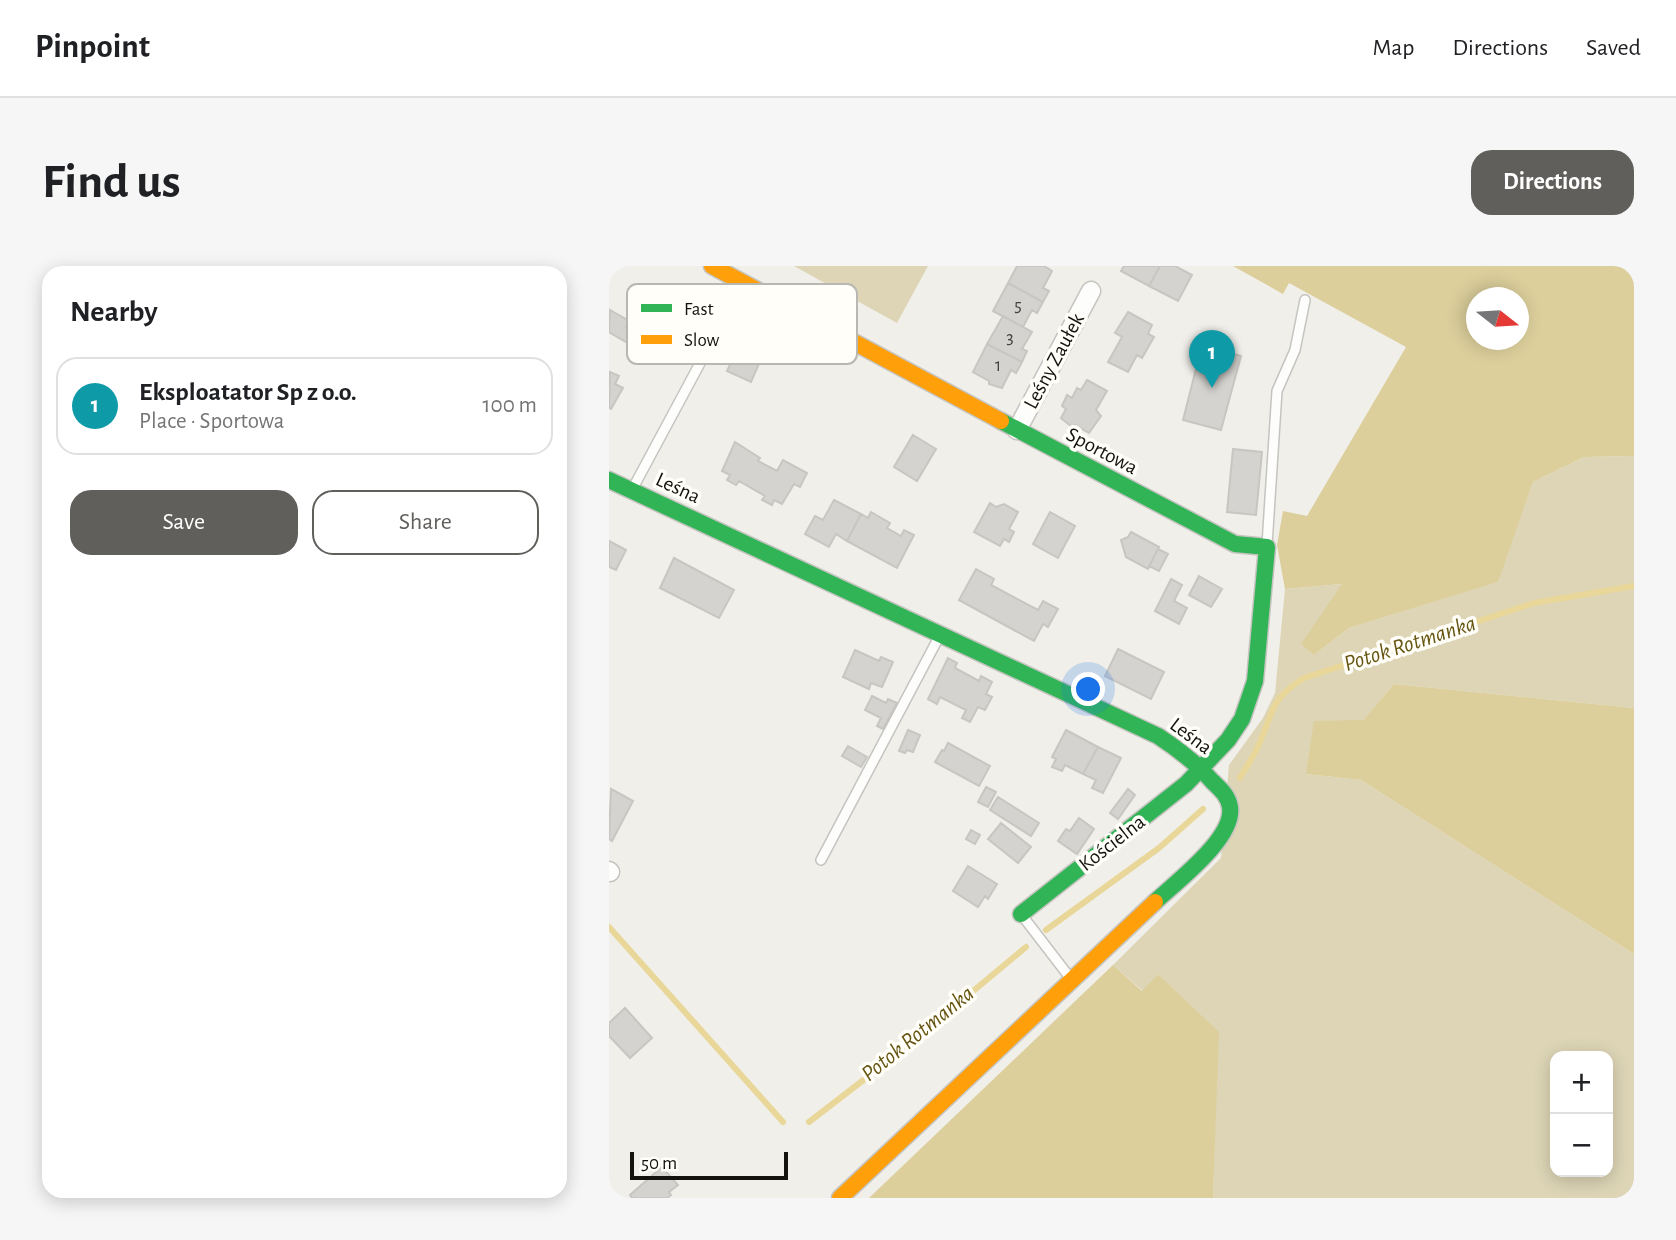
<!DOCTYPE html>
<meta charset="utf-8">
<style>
:root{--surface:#fff;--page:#f6f6f6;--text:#202124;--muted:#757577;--line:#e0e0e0;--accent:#605f5c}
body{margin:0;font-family:"Alegreya Sans",sans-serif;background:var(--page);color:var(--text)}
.controls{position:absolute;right:21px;bottom:21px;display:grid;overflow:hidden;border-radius:14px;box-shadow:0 4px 18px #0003}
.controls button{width:63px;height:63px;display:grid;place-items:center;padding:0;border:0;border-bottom:2px solid var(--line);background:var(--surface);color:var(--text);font:35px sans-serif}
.compass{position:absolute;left:857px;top:21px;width:63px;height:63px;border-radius:50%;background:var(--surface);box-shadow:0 4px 18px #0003;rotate:107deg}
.scale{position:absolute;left:21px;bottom:18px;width:158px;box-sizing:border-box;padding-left:7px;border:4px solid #13120f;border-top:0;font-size:19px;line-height:24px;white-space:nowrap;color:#13120f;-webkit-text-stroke:5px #fffef8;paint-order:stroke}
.you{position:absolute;left:480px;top:424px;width:24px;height:24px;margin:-18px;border:5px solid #fff;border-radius:50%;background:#1a73e8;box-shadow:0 0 0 10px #1a73e833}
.badge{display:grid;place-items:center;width:46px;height:46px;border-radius:50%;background:var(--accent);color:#fff;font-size:23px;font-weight:700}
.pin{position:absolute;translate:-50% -58px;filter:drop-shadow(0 2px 4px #0008)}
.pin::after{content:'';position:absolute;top:37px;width:24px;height:21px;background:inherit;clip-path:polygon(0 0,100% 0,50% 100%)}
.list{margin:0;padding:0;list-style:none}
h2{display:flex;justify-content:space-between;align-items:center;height:91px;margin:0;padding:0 28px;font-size:30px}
h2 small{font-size:23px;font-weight:400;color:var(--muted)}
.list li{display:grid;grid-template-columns:46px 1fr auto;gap:21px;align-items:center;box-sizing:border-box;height:98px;margin:0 14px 14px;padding:0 14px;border:2px solid var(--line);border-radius:21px}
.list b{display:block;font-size:26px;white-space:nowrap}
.list p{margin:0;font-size:23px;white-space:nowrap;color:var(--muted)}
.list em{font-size:23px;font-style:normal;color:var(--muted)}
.actions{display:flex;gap:14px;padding:21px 28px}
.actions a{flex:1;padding:16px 0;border:2px solid var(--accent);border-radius:21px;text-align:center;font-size:24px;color:var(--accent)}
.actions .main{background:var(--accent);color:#fff}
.map{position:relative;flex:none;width:1025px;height:932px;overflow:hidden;border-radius:21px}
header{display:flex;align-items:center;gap:42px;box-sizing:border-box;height:98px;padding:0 35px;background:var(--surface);border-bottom:2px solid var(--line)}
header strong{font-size:33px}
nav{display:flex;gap:38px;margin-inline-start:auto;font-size:24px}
.intro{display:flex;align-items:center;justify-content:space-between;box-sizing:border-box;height:168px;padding:0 42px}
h1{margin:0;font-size:49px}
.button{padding:18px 32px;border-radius:21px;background:var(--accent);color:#fff;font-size:24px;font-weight:700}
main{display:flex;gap:42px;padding:0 42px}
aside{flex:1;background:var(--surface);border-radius:21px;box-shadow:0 4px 18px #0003}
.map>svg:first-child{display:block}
.green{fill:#ddd5b6;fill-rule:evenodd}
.forest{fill:#dccf9c;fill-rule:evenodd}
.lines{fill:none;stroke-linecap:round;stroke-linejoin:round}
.stream{stroke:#e8d798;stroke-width:6}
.building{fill:#d4d3cf;stroke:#c7c6c2;stroke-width:2}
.lane-casing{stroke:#c5c4c0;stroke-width:12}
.street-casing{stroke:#c5c4c0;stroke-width:21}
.fast-casing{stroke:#c5c4c0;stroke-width:19}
.slow-casing{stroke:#c5c4c0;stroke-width:19}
.lane{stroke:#fdfdfc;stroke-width:9}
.street{stroke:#fdfdfc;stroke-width:18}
.fast{stroke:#30b455;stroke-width:16}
.slow{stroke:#ff9f0a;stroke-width:16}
.labels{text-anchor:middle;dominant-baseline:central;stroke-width:7;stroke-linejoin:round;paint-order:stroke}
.number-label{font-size:18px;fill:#43423f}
.street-label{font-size:21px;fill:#13120f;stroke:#fffef8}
.water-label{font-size:23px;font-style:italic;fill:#655511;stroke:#fffef8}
.key{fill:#fffef8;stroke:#b8b7b2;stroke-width:2}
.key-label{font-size:19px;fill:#13120f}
</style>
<header>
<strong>Pinpoint</strong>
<nav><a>Map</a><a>Directions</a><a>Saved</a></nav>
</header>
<div class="intro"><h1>Find us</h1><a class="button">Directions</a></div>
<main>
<aside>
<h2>Nearby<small></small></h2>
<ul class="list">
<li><span class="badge" style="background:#0f9aa8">1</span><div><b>Eksploatator Sp z o.o.</b><p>Place · Sportowa</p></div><em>100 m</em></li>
</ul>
<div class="actions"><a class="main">Save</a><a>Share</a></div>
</aside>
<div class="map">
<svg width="1025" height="932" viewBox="0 0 1025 932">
<rect width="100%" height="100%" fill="#f0efea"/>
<!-- green -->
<path class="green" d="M 185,0 L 319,0 L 288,57 Z
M 1025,190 L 1025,442 L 785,418 L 754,454 L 697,508 L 752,514 L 1025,688 L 1025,932 L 604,932 L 609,766 L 549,708 L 534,725 L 504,699 L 612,592 L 620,499 L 654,452 L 666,427 L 676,323 L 734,318 L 705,389 L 740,362 L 888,316 L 924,216 L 975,191 ZM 946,790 L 999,790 L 999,906 L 946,906 Z"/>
<!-- forest -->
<path class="forest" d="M 624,0 L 1025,0 L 1025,190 L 975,191 L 924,216 L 889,316 L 740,362 L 705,389 L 692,378 L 733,318 L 676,323 L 668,279 L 674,245 L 698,250 L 797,81 L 680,17 L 674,28 ZM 867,32 L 909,32 L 909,74 L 867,74 Z
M 785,418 L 1025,442 L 1025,688 L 752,514 L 697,508 L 705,455 L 754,454 Z
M 504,699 L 533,725 L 549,708 L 610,766 L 604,932 L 260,932 Z"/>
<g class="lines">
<!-- stream -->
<path class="stream" d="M 631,512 C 637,501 645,490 650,478 C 665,445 661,433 695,412 L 925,337 L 1025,320
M 0,661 L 174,856
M 437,664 L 550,582 L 594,543
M 200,856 L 296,782 L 417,681"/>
</g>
<!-- building -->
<path class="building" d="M 408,0 L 435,0 L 443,5 L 434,22 L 440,25 L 434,36 L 399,17 Z
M 515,0 L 551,0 L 540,20 L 512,5 Z
M 551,0 L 566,0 L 583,9 L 569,35 L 540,20 Z
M 399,17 L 434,36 L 428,47 L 423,44 L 414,61 L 384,45 Z
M 1,44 L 20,55 L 17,61 L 30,69 L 24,80 L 0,66 Z
M 519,46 L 543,59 L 539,68 L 545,71 L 533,92 L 528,89 L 519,106 L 499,96 L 513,71 L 506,67 Z
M 394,50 L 423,66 L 413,83 L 418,85 L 413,96 L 378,78 Z
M 378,78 L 413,96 L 407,107 L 402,104 L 393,122 L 380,118 L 380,115 L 364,106 Z
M 593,79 L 632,90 L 612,164 L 574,154 Z
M 130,80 L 153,91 L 142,116 L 118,105 Z
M 1,106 L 10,110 L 6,118 L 14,122 L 2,143 L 0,142 Z
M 478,114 L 498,125 L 487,144 L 492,150 L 480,167 L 466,159 L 463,161 L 452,152 L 457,143 L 453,140 L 458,129 L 463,132 L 468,122 L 472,124 Z
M 304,169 L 327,183 L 308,215 L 285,201 Z
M 126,176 L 151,192 L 149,195 L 168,205 L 174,194 L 198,207 L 191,221 L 185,218 L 173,238 L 165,234 L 163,239 L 153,234 L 156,230 L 130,215 L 127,219 L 118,214 L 121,209 L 113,205 Z
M 624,183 L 653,186 L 647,249 L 618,246 Z
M 225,234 L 252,248 L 238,275 L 227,268 L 220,281 L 196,268 L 206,250 L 214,254 Z
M 381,237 L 387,241 L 395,238 L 409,246 L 400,263 L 405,266 L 400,276 L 395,273 L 391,280 L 365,266 Z
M 262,246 L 281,257 L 278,262 L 292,270 L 295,264 L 305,269 L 288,302 L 238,275 L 252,248 L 259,252 Z
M 441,246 L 466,260 L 449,292 L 424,278 Z
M 522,266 L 550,281 L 539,303 L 517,291 L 512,274 L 519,271 Z
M 0,275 L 17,284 L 7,304 L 0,301 Z
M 549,283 L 559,288 L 550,305 L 540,300 Z
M 65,292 L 125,324 L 110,352 L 51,322 Z
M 367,303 L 385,313 L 382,319 L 429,344 L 434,335 L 449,343 L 439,361 L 434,358 L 425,375 L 350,334 Z
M 590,310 L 613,323 L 602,341 L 580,329 Z
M 562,313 L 573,319 L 565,335 L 578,342 L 570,358 L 546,345 Z
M 509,383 L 555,406 L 542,433 L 496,410 Z
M 246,384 L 270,395 L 272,391 L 284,396 L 273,421 L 262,417 L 260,423 L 234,411 Z
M 339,392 L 348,397 L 346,402 L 370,415 L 372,410 L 383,416 L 377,428 L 383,431 L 376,444 L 369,441 L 361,456 L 353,452 L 357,444 L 331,431 L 328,438 L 319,433 Z
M 263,430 L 277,437 L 279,433 L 288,437 L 274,463 L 268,460 L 272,452 L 256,444 Z
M 299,464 L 311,469 L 304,486 L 298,484 L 296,487 L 290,485 Z
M 457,464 L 489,481 L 474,508 L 456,499 L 453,505 L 443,501 L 447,493 L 443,491 Z
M 339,477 L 381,500 L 370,520 L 326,496 L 333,484 L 335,485 Z
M 239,480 L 258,491 L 252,501 L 233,490 Z
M 489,481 L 512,492 L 494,527 L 483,522 L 487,514 L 474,508 Z
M 377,521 L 387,526 L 379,541 L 369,536 Z
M 2,523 L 24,535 L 3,575 L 0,573 Z
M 519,523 L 526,529 L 509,553 L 501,547 Z
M 389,531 L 430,557 L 422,570 L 381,544 Z
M 470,552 L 485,563 L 468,588 L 449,575 L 457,563 L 461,565 Z
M 392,557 L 422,581 L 409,597 L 379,573 Z
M 362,564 L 371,569 L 366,578 L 357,573 Z
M 359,600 L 388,618 L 379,633 L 376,630 L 369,641 L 344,625 Z
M 16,742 L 43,772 L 21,792 L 0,770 L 0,757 Z
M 53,901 L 69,919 L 60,926 L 62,929 L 58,932 L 23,932 L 21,929 Z"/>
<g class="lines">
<!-- lane casing -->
<g class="lane-casing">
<path id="lane" d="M 24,222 L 133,19
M 658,279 L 668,125 L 686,84 L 696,34
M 212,594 L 331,369
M 412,648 L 462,713"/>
</g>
<!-- street casing -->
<g class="street-casing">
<path id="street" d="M 408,164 L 482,25
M 0,605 L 1,606"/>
</g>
<!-- fast casing -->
<g class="fast-casing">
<path id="fast" d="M 392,155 L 626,278 L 658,281 L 646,415 L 633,453 L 619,474 L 577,518 L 412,648
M 0,214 L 549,470 C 569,483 587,497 603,515 C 611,523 619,529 621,541 C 626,572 567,616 546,636"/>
</g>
<!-- slow casing -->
<g class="slow-casing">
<path id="slow" d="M 103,0 L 392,155
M 231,932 L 546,636"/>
</g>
<!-- lane -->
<use href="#lane" class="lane"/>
<!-- street -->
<use href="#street" class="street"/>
<!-- fast -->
<use href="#fast" class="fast"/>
<!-- slow -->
<use href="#slow" class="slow"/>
</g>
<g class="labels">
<!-- number labels -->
<g class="number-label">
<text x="409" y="40">5</text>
<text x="401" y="72">3</text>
<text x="389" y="100">1</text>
</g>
<!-- street labels -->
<g class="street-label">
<text transform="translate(445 95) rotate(-62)">Leśny Zaułek</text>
<text transform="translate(493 185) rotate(28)">Sportowa</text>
<text transform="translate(69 222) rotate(25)">Leśna</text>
<text transform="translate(582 470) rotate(37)">Leśna</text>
<text transform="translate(503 577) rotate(-38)">Kościelna</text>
</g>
<!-- water labels -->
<g class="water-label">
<text transform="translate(801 378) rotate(-18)">Potok Rotmanka</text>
<text transform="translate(309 768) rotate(-39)">Potok Rotmanka</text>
</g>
</g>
<!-- legend -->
<rect x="18" y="18" width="230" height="80" rx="10" class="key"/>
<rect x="32" y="38" width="31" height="8" fill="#30b455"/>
<rect x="32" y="69" width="31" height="9" fill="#ff9f0a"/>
<g class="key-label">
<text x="75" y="49">Fast</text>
<text x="75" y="80">Slow</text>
</g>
</svg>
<div class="controls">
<button>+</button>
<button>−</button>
</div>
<svg class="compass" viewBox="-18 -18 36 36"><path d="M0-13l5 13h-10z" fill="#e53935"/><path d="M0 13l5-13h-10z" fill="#757577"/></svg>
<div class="scale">50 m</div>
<div class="you"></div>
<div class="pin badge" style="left:603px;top:122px;background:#0f9aa8">1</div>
</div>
</main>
